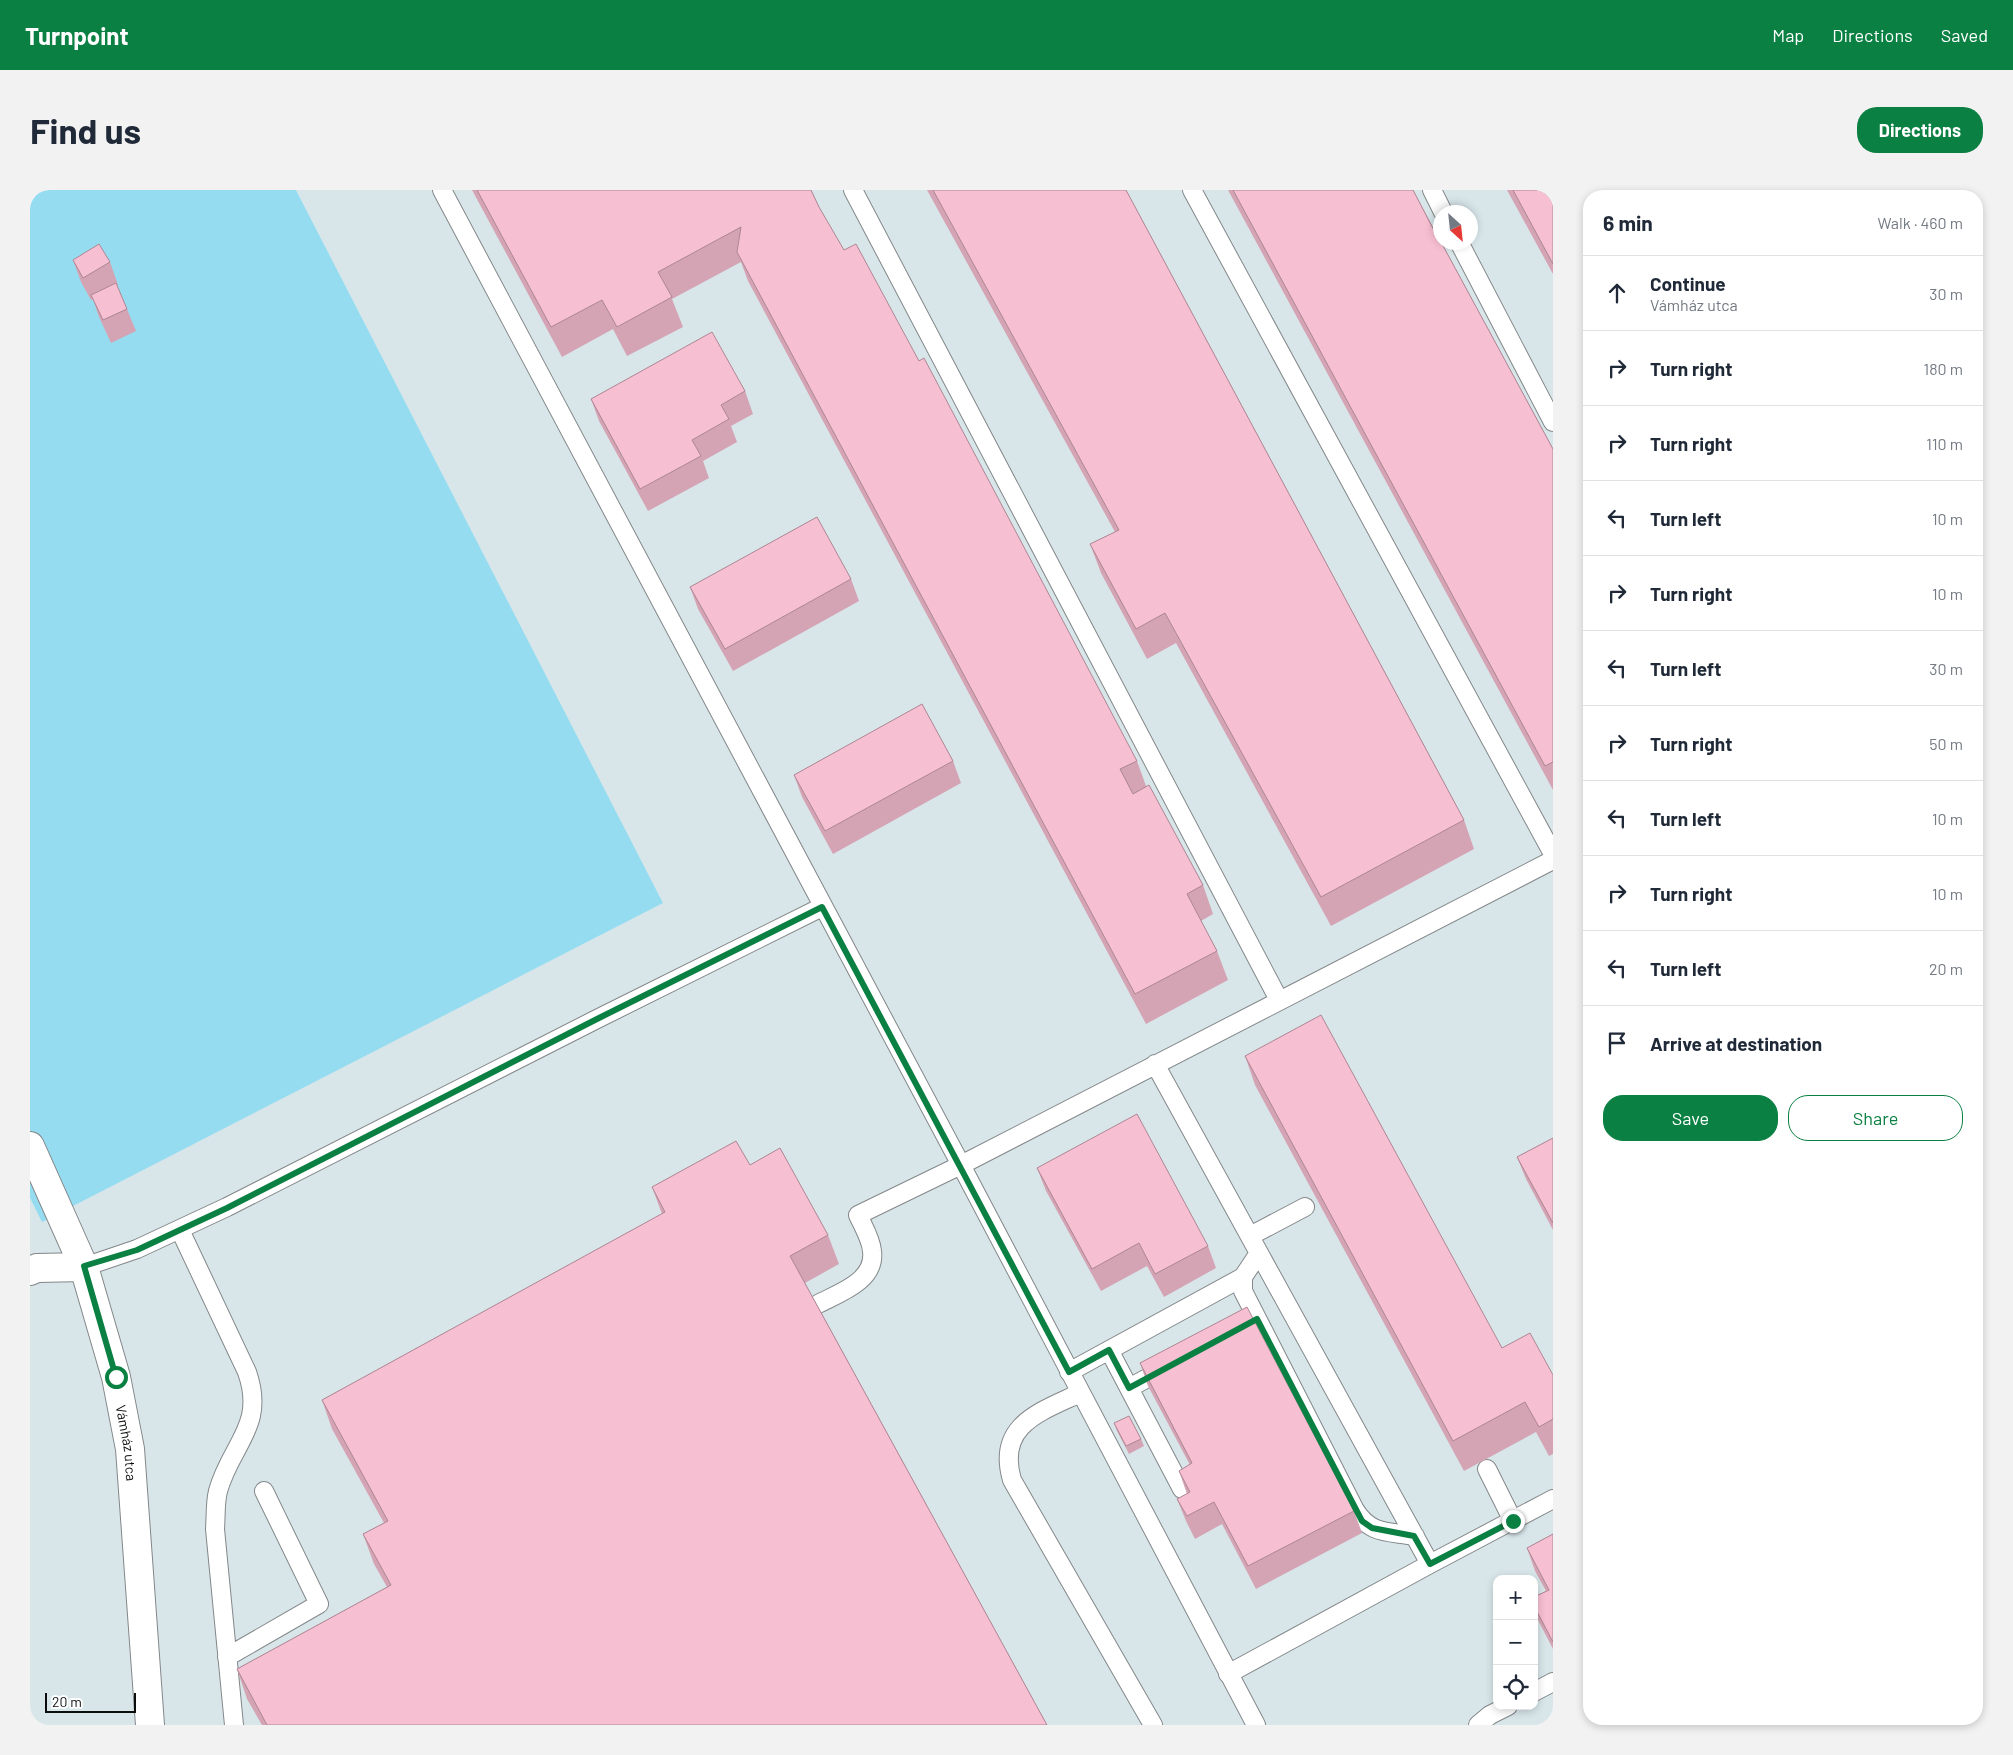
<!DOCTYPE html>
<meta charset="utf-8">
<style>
:root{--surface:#fff;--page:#f2f2f3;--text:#1f2937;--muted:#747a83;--line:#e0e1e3;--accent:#0b8043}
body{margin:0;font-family:Barlow,sans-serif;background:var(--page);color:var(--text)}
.controls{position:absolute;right:15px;bottom:15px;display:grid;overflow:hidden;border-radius:10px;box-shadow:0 2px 8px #0003}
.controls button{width:45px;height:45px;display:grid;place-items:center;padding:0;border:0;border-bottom:1px solid var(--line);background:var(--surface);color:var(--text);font:25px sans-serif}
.compass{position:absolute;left:1403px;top:15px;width:45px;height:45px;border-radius:50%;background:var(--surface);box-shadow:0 2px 8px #0003;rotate:153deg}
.scale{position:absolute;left:15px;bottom:12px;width:91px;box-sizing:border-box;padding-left:5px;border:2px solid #0b0d0d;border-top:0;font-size:14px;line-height:18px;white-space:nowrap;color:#0b0d0d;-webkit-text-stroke:4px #fdfeff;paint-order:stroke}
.stop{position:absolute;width:15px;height:15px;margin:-11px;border:4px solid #0b8043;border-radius:50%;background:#fff}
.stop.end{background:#0b8043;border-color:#fff;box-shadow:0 1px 5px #0008}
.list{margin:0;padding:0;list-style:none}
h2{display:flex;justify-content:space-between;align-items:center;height:65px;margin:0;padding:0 20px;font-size:21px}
h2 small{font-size:16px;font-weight:400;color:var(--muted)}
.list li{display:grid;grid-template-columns:32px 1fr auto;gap:15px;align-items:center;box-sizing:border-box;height:75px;padding:0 20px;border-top:1px solid var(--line)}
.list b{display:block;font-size:19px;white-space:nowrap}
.list p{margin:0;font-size:16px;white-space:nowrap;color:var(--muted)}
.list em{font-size:16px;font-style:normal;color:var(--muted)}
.actions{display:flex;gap:10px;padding:15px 20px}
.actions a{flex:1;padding:11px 0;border:1px solid var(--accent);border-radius:20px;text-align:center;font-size:18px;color:var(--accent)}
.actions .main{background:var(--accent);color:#fff}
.icon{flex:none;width:28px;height:28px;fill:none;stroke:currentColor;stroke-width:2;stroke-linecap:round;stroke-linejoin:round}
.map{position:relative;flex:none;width:1523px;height:1535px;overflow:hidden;border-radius:20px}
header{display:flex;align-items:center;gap:30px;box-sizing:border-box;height:70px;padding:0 25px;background:var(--accent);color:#fff}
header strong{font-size:24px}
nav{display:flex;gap:28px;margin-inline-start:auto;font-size:18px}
.intro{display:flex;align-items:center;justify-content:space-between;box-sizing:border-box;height:120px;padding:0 30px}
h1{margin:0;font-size:35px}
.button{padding:12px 22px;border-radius:20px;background:var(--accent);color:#fff;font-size:18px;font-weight:700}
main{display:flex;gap:30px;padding:0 30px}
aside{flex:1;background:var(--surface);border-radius:20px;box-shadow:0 2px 8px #0003}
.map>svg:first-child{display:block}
.built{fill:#d8e6ea;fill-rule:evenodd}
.green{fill:#96dcf0}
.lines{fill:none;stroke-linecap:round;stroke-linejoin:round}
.lane-casing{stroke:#838789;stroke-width:20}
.street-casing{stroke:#838789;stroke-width:30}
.lane{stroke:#fff;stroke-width:18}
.street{stroke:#fff;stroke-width:28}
.wall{fill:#d4a4b5}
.building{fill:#f7bfd2;stroke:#ad8693}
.route{stroke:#0b8043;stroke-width:6}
.labels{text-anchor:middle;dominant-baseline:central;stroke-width:4;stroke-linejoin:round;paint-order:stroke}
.street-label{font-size:14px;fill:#0b0d0d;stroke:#fdfeff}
</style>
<header>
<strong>Turnpoint</strong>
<nav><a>Map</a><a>Directions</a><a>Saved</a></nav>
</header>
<div class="intro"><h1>Find us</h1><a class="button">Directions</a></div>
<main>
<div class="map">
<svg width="1523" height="1535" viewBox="0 0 1523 1535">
<rect width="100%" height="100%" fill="#edf2f3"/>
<!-- built -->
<path class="built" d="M 266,0 L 1523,0 L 1523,1535 L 0,1535 L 0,1008 L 12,1031 L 632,713 ZM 1410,22 L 1440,22 L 1440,52 L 1410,52 ZM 1467,1389 L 1504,1389 L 1504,1516 L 1467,1516 Z"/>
<!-- green -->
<path class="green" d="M 0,0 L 266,0 L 633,713 L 12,1032 L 0,1008 Z"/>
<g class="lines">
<!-- lane casing -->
<g class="lane-casing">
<path id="lane" d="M 412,0 L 931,975 L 1226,1535
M 823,0 L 1249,810
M 1162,0 L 1523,664
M 1402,0 L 1413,22
M 1429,52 L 1523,232
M 1125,874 L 1400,1374
M 150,1040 L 217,1182 C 236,1236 201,1254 188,1301 C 185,1313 186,1326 185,1339 L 204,1535
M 1220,1046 L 1275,1017
M 1229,1063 L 1213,1087 L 1213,1101 L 1325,1320 C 1341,1345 1357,1341 1385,1346
M 54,1077 L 107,1059 L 197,1017 L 567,829 L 792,717
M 788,1114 C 809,1103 846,1091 842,1061 C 841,1049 833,1036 828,1025 L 931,975 L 1523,670
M 1079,1160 L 1152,1299
M 1039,1182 L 1213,1087
M 1099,1198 L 1136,1178
M 1050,1203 C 1010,1222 966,1235 982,1290 L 1123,1535
M 1457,1279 L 1483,1331
M 197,1467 L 289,1414 L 234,1301
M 1198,1484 L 1400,1374 L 1523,1309
M 1504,1502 L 1523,1492
M 1448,1535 L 1460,1525 L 1478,1516"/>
</g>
<!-- street casing -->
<g class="street-casing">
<g id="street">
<path id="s1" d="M 0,956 L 54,1077 L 86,1187 L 100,1259 L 120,1535"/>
<path d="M 0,1081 L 7,1078 L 54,1077"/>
</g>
</g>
<!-- lane -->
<use href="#lane" class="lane"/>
<!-- street -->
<use href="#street" class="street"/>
</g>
<!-- wall -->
<path class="wall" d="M 442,0 L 781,0 L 789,17 L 1107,571 L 1116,596 L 1173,695 L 1183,724 L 1171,731 L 1187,761 L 1198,790 L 1116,834 L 718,91 L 711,72 L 642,109 L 653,137 L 597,166 L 583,139 L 532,167 Z
M 897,0 L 1096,0 L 1434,630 L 1444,659 L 1301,736 L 1146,453 L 1117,469 L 1071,383 L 1060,354 L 1085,342 Z
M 1198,0 L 1383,0 L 1523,259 L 1523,600 Z
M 1477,0 L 1523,0 L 1523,84 Z
M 43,70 L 80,72 L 88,95 L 87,96 L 97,119 L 106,141 L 81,153 L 69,127 L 63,109 L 61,110 L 51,92 Z
M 715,201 L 723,224 L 701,236 L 707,252 L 673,271 L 679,288 L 618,321 L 569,231 L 561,209 Z
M 821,389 L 829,411 L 703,481 L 668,419 L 660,397 Z
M 923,571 L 931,593 L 803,664 L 772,607 L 764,585 Z
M 1215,866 L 1472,1158 L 1523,1185 L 1523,1264 L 1519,1266 L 1506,1242 L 1434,1281 L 1225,895 Z
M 1523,948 L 1523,1040 L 1496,989 L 1487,967 Z
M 720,975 L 798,1045 L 809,1074 L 775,1093 L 1017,1535 L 232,1535 L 217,1509 L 207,1479 L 357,1397 L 344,1374 L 333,1344 L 354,1333 L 302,1239 L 292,1210 L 632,1024 L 622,997 Z
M 1007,978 L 1178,1056 L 1186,1078 L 1134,1107 L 1117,1076 L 1071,1101 L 1016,1001 Z
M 1110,1173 L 1324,1321 L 1332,1343 L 1226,1399 L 1192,1334 L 1165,1349 L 1156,1331 L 1147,1309 L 1157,1304 L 1149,1281 L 1160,1275 L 1118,1196 Z
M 1084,1233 L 1111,1249 L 1114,1256 L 1099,1264 L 1087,1241 Z
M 1523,1344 L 1523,1459 L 1509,1432 L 1504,1420 L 1504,1407 L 1516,1401 L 1505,1381 L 1497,1358 Z"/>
<!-- building -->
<path class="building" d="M 447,0 L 781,0 L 789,17 L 814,60 L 826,54 L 889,171 L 894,168 L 1107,571 L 1090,579 L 1103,604 L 1119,595 L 1173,695 L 1157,704 L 1187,761 L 1105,804 L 707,62 L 711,37 L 628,82 L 642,107 L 587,137 L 572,110 L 521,137 Z
M 903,0 L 1096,0 L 1434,630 L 1291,707 L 1135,423 L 1106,439 L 1060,354 L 1089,340 Z
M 1203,0 L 1383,0 L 1410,52 L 1411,52 L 1523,259 L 1523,572 L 1515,576 Z
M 1483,0 L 1523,0 L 1523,74 Z
M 69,54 L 80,72 L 53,88 L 43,70 Z
M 86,93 L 97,119 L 73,130 L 61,105 Z
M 682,142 L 715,201 L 691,215 L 699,229 L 662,250 L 671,266 L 610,299 L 561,209 Z
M 787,327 L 821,389 L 695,459 L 660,397 Z
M 892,514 L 923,571 L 795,641 L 764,585 Z
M 1291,825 L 1472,1158 L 1500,1143 L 1523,1185 L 1523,1229 L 1509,1237 L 1495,1212 L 1423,1251 L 1215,866 Z
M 1107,924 L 1178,1056 L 1125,1084 L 1109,1053 L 1062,1079 L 1007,978 Z
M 1523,948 L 1523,1033 L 1487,967 Z
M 706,951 L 720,975 L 750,958 L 798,1045 L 760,1066 L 1017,1535 L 237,1535 L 207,1479 L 361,1395 L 333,1344 L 358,1331 L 292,1210 L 635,1022 L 622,997 Z
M 1217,1117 L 1324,1321 L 1218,1376 L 1184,1312 L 1157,1326 L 1147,1309 L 1160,1302 L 1149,1281 L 1162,1273 L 1110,1173 Z
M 1099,1226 L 1111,1249 L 1096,1256 L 1084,1233 Z
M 1523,1344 L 1523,1452 L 1504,1416 L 1504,1407 L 1519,1400 L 1497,1358 Z"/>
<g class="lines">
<!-- route -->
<path class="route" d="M 86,1187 L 54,1076 L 107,1060 L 197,1018 L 567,829 L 792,717 L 1039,1182 L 1079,1160 L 1099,1198 L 1227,1129 L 1332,1331 L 1342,1338 L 1384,1346 L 1400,1374 L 1483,1331"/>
</g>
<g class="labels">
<!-- street labels -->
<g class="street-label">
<text stroke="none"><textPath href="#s1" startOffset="314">Vámház utca</textPath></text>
</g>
</g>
</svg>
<div class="controls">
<button>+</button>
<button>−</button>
<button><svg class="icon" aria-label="locate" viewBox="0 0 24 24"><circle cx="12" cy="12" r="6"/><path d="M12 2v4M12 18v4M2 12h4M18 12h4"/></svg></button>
</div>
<svg class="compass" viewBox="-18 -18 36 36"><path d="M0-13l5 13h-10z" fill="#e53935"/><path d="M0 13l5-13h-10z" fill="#747a83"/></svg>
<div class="scale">20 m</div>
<div class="stop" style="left:86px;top:1187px"></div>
<div class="stop end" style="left:1483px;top:1331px"></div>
</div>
<aside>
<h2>6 min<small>Walk · 460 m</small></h2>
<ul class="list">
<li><svg class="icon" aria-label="ahead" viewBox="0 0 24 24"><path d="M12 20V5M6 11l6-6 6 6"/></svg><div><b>Continue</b><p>Vámház utca</p></div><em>30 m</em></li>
<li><svg class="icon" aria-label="right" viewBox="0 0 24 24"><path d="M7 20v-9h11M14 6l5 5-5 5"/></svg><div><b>Turn right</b></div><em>180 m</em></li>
<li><svg class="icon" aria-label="right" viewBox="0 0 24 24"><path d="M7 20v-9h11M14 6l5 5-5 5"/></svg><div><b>Turn right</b></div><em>110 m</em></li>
<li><svg class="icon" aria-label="left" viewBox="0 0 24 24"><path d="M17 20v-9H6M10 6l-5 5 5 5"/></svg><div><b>Turn left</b></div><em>10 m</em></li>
<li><svg class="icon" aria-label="right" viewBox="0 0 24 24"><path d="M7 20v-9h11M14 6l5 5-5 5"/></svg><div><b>Turn right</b></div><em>10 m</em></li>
<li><svg class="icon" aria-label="left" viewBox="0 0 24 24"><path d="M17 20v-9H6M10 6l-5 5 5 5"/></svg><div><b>Turn left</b></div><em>30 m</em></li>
<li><svg class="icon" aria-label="right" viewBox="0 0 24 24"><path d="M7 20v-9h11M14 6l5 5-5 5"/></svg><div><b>Turn right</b></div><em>50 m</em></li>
<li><svg class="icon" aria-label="left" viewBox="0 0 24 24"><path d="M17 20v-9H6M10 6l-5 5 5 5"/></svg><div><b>Turn left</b></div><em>10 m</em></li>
<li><svg class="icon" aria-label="right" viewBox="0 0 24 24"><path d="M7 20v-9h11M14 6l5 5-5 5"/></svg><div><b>Turn right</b></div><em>10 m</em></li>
<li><svg class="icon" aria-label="left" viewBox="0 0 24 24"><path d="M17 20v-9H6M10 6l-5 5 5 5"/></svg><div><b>Turn left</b></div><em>20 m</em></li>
<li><svg class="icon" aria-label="arrive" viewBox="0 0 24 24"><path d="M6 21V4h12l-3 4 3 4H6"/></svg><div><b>Arrive at destination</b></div></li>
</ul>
<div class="actions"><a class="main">Save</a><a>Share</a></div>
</aside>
</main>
